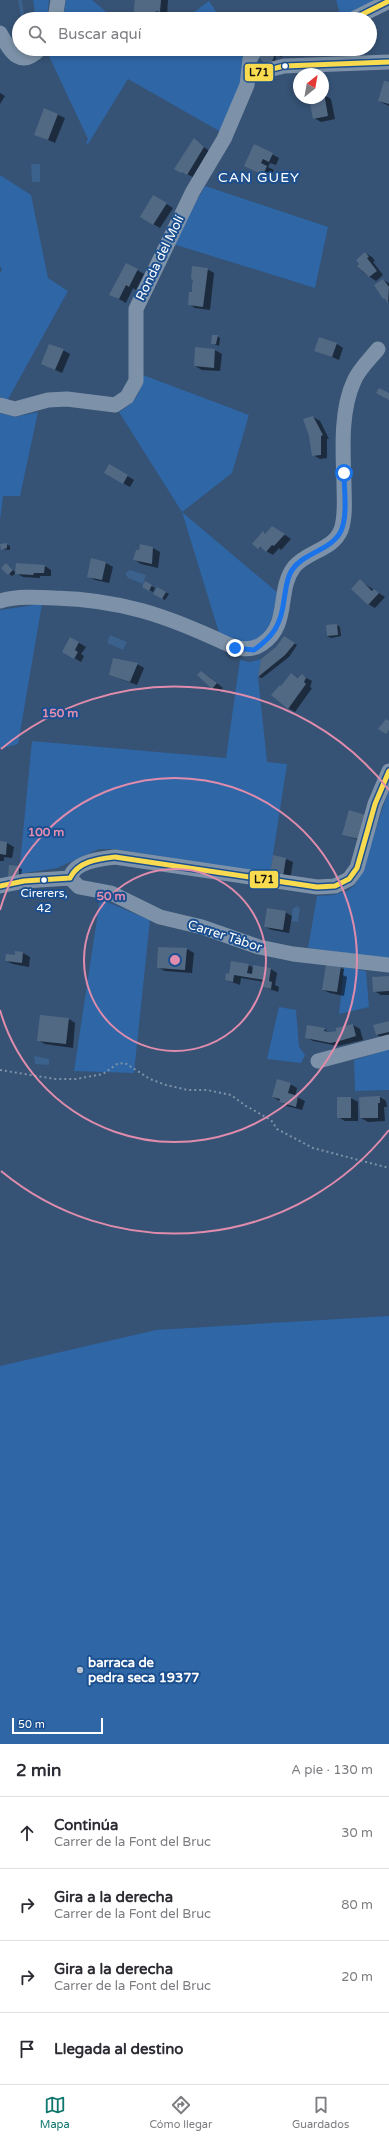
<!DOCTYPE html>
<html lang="es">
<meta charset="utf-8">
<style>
:root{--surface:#fff;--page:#f7f7f7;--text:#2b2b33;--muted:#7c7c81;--line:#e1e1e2;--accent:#0f766e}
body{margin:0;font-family:"Varela Round",sans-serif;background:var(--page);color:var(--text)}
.compass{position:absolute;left:293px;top:68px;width:36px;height:36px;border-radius:50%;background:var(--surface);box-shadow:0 2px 6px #0003;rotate:31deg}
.scale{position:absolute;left:12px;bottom:10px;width:91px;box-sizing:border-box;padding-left:4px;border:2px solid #fff;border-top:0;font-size:11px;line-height:14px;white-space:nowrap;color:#fff;-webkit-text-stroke:3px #1b4f8f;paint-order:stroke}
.stop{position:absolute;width:12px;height:12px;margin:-9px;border:3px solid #1a73e8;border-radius:50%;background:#fff}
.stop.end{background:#1a73e8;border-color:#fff;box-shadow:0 1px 4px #0008}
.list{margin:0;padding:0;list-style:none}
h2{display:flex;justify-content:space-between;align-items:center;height:52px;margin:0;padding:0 16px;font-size:17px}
h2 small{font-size:13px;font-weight:400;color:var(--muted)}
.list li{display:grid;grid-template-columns:26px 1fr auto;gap:12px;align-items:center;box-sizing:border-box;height:72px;padding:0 16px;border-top:1px solid var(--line)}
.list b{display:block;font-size:15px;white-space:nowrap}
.list p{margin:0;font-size:13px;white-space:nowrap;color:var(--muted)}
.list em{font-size:13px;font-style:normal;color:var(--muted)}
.icon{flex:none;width:22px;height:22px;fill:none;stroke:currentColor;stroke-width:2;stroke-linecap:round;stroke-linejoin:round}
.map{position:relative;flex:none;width:389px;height:1744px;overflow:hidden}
.search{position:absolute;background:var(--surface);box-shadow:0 2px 6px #0003;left:12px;right:12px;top:12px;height:44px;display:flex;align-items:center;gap:10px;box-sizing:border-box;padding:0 14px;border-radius:22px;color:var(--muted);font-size:15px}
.sheet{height:340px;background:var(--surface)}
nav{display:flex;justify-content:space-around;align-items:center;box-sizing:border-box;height:56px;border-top:1px solid var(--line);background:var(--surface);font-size:11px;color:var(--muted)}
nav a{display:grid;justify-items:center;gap:2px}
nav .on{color:var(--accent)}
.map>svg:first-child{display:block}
.green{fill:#2f66a5}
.water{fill:#3b618d}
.shadow{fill:#0007}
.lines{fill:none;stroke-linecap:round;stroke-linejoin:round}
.stream{stroke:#3b618d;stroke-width:3.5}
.building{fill:#526984}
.path{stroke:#7d92a8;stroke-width:2;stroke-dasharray:2 3;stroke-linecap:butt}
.minor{stroke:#7d92a8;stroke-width:15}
.bus-1-casing{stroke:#1b4f8f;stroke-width:8}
.bus-1{stroke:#f9db4f;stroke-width:5}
.route{stroke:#1a73e8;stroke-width:5}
.ring{fill:none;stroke:#e08cad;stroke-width:2}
.bus-dot{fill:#fff;stroke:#1b4f8f;stroke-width:1.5}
.poi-dot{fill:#b9c2ce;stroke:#1b4f8f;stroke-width:1.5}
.labels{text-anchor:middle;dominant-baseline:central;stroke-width:4;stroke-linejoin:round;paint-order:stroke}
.bus-label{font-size:12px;fill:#fff;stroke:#1b4f8f}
.street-label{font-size:13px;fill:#fff;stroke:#1b4f8f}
.poi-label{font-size:13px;font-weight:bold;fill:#fff;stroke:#1b4f8f;text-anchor:start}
.neighbourhood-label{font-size:14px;letter-spacing:1px;fill:#fff;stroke:#1b4f8f}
.centre{fill:#e08cad;stroke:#1b4f8f;stroke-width:2}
.ring-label{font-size:12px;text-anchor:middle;font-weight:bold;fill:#e08cad;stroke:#1b4f8f;stroke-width:4;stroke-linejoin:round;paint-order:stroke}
.line-badge{stroke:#1b4f8f;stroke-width:1.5}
.pale-badge-label{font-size:11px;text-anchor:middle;font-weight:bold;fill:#111}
</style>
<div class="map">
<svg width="389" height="1744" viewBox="0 0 389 1744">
<rect width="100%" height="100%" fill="#365274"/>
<!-- green -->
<path class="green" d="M 33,0 L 49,0 L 47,19 L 36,19 Z
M 66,0 L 92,0 L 115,19 L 63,19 Z
M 336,0 L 375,0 L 341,17 Z
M 209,1 L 221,19 L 185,19 Z
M 52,49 L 240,49 L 244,55 L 240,85 L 221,132 L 128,79 L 88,144 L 86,143 L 88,139 L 48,54 Z
M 0,175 L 31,195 L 48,278 L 68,291 L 7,401 L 0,396 L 0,273 L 2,270 L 0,266 Z
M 205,186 L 328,227 L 315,288 L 173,244 Z
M 143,375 L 249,415 L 232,473 L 182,512 L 278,593 C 274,611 270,644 244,642 C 236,642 227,638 220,636 L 182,512 L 119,412 C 134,404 142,392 143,375 Z
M 38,412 L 20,496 L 3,496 L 0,520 L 0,413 L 15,417 Z
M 42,604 L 18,744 L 0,749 L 0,610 Z
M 261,659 L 258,677 L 267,762 L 287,764 L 270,874 L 114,849 L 99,849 L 57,868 L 19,874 L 32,741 L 226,758 L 240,660 L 250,662 Z
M 389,789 L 389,959 L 308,948 L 317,896 L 333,895 L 347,891 L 355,885 L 362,871 Z
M 100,899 L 150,920 L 134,1073 L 74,1071 Z
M 344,967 L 366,971 L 369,1007 L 339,1014 Z
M 279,1007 L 296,1010 L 299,1047 L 305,1055 L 301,1063 L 267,1059 Z
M 389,1049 L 389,1090 L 355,1091 L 354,1060 Z
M 389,1316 L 389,1744 L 0,1744 L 0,1366 L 156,1330 Z"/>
<!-- water -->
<path class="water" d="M 31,164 L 40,164 L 40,182 L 32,182 Z
M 130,570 L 146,575 L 143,584 L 128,578 L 125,573 Z
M 110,635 L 127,642 L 123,650 L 107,643 Z
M 297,906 L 300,908 L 298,922 L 291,921 L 293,908 Z
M 34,1056 L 49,1059 L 49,1065 L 35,1064 Z"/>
<!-- shadow -->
<path class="shadow" d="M 136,0 L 168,0 L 167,15 L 162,15 L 162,19 L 137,19 L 134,17 Z
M 280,49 L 283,51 L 285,55 L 281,57 L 277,55 Z
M 264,50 L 274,52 L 276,55 L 275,62 L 267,63 L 264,61 L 261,56 Z
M 389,83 L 389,106 L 379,101 Z
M 0,93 L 5,96 L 0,104 Z
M 324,95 L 331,99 L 335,119 L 321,122 L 314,118 L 310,98 L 323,98 Z
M 45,109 L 65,118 L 55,143 L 35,134 Z
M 194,140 L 211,152 L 195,178 L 176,169 Z
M 254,145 L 279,158 L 276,165 L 270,163 L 268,167 L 274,170 L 270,178 L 252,169 Z
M 153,196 L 173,208 L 160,228 L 141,217 Z
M 365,253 L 372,257 L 375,261 L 373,262 L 383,275 L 376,281 L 364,273 L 358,266 Z
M 207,269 L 214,273 L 210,310 L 195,308 L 189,304 L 192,293 Z
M 137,270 L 144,274 L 136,290 L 133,288 L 126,303 L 110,294 Z
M 383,280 L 389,283 L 389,302 L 378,291 Z
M 217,336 L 220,338 L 219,346 L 212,343 Z
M 337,344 L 343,348 L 339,360 L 315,350 Z
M 63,350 L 70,354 L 62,373 L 49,367 Z
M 215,350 L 222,354 L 220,371 L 202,370 L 195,366 Z
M 313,417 L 320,421 L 329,439 L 327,439 L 327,458 L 320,459 L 313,455 Z
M 109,465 L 134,480 L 130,487 L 105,473 Z
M 279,531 L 291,539 L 281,550 L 279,548 L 273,555 L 254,544 L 263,533 L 266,534 Z
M 6,544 L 10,546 L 10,550 L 2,549 Z
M 141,545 L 153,548 L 160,552 L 158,568 L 141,564 L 135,560 Z
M 106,563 L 113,567 L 109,583 L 95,580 L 88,576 Z
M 9,566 L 16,573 L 45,566 L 51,570 L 51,576 L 40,576 L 40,578 L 23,577 L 16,573 L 12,576 L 2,568 Z
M 360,581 L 385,597 L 375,608 L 368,604 Z
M 146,583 L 155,588 L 153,592 L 144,587 Z
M 157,588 L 169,594 L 165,600 L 154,594 Z
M 337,625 L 340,627 L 341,636 L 331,638 L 327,636 L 327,626 Z
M 284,637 L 297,645 L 289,657 L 262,678 L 259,677 L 262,659 L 277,648 Z
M 71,638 L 86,647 L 81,654 L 84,656 L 81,662 L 63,651 Z
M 137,664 L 144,668 L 137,685 L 110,675 Z
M 201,672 L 208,676 L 223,688 L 219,692 L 212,688 Z
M 301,675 L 312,681 L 310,687 L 312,688 L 295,712 L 288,708 L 282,687 Z
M 350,811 L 365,842 L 343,835 Z
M 0,842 L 7,843 L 14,847 L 12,858 L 4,857 L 4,861 L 0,861 Z
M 286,859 L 293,862 L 290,880 L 278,878 Z
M 10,866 L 22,869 L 21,876 L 12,878 Z
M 285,912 L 292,916 L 289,933 L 272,930 L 265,927 Z
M 187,949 L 194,953 L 192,973 L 165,971 L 158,967 Z
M 16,952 L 23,953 L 30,957 L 29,967 L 13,964 L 6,961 L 15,956 Z
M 248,965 L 254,968 L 271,969 L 277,973 L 275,985 L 279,987 L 278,992 L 264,987 L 265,982 L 241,978 L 240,985 L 226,980 Z
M 327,965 L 344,969 L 343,975 L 347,977 L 344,996 L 330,993 L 323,990 Z
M 389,978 L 389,995 L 381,995 L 374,991 Z
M 69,1019 L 75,1023 L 73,1048 L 45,1044 L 38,1040 Z
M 389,1022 L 389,1037 L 384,1039 L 377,1035 Z
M 353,1025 L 360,1029 L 363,1040 L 338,1046 L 313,1041 L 306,1037 L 324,1029 L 330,1033 Z
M 290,1084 L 297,1088 L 295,1096 L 305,1101 L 302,1110 L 287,1106 L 273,1097 Z
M 380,1097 L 386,1101 L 387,1107 L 384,1107 L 385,1121 L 368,1122 L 361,1118 Z
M 338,1098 L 351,1098 L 358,1102 L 358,1121 L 345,1121 L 338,1117 Z"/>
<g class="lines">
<!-- stream -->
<path class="stream" d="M 20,0 L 23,19"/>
</g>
<!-- building -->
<path class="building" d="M 135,0 L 161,0 L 160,12 L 156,11 L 155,19 L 133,18 Z
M 280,49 L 282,53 L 277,56 L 274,50 Z
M260 56a7 7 0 1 1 14 0a7 7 0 1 1-14 0Z
M 384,81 L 389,82 L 389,104 L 378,101 Z
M 324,93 L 328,116 L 313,119 L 309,98 L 323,98 Z
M 44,108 L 58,114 L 48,140 L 34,135 Z
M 194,138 L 204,147 L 187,175 L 182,172 L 181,173 L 174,169 Z
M 254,144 L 273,153 L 269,162 L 263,159 L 261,163 L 267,166 L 263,175 L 244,166 Z
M 153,195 L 167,203 L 153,225 L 140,217 Z
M 365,252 L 369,257 L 367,258 L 377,271 L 369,277 L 357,266 L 359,264 L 356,260 Z
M 126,263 L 138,269 L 129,287 L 126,285 L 119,299 L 109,295 Z
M 192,266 L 208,268 L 203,307 L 188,305 L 189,292 L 192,292 L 192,285 L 193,280 L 191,279 Z
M 383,279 L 389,287 L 388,303 L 384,298 L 383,299 L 374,285 Z
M 212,335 L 218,335 L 216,344 L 211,344 Z
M 319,337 L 337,343 L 332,357 L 314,351 Z
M 49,344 L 64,349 L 55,370 L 41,364 Z
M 195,347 L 215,349 L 214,368 L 194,366 Z
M 379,388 L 389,393 L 389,400 L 376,393 Z
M 313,416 L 323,435 L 321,436 L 321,455 L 312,456 L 309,436 L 303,419 Z
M 109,464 L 128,475 L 123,484 L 104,473 Z
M 272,526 L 285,534 L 274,546 L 272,545 L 266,552 L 260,547 L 258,549 L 252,544 L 263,531 L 265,534 Z
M 7,543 L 7,548 L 1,550 L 0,544 Z
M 140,544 L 153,547 L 152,564 L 133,560 L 136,550 L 139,550 Z
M 91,558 L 106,562 L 102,580 L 87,577 Z
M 6,563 L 13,570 L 8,575 L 1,568 Z
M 16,563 L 45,565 L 44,573 L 34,573 L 33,575 L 15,574 Z
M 360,579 L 372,591 L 374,589 L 379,593 L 368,605 L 351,589 Z
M 145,581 L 152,585 L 149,591 L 142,587 Z
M 157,587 L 166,592 L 162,599 L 153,594 Z
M 337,624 L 338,635 L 327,636 L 326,625 Z
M 284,636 L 295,643 L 285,655 L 258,677 L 261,659 L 276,647 Z
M 70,637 L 79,642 L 75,650 L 78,652 L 74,659 L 62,652 Z
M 113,658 L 138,663 L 130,682 L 109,675 Z
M 201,671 L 217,683 L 212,689 L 197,675 Z
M 291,673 L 297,678 L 302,674 L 306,678 L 304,682 L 306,684 L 288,709 L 271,695 L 280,685 L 281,686 Z
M 386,719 L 389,721 L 389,730 L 386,734 L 378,729 Z
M 349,810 L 365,815 L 358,839 L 342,835 Z
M 0,841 L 7,842 L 6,855 L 0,854 Z
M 273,855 L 286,858 L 283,877 L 270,874 Z
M 9,865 L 19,866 L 19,875 L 8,877 Z
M 267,908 L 286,911 L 283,930 L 264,927 Z
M 158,947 L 187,948 L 185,970 L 157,968 Z
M 15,951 L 23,952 L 22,963 L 5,961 L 6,954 L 15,955 Z
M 231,961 L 249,964 L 247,973 L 252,974 L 253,965 L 271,968 L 269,981 L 272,982 L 271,989 L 263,987 L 264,980 L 234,975 L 233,982 L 225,980 L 226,973 L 229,974 Z
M 326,964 L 341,966 L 337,992 L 322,990 Z
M 389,976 L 389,991 L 373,992 L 372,977 Z
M 40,1015 L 69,1018 L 66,1044 L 37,1041 Z
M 389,1021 L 389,1032 L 376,1035 L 373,1025 Z
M 353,1024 L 356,1036 L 343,1040 L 331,1043 L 305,1038 L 307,1025 L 325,1028 L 324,1031 L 330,1032 L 336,1031 L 336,1028 Z
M 277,1079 L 291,1083 L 288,1093 L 298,1096 L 296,1107 L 279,1102 L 280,1099 L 272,1097 Z
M 380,1096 L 380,1103 L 378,1103 L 378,1118 L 360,1118 L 359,1097 Z
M 337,1097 L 351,1097 L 351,1118 L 337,1118 Z"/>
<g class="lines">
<!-- path -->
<path class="path" d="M 0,1070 L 55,1079 L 76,1079 L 103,1074 L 117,1064 L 125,1063 L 150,1079 L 166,1085 L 188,1090 L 207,1090 L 231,1095 L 246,1106 L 271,1120 L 277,1129 L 313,1148 L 389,1168"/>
<!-- minor -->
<path class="minor" d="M 55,19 L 58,0
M 353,19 L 389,1
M 0,33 C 10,50 19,70 40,49
M 249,75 L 284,66 L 389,62
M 0,405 L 15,409 L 48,400 L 67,399 L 115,405 L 127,397 L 136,381 L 136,309 L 193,191 L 224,139 L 247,85 L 250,59 L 256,49
M 0,601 C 17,596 37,597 55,598 C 121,600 165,615 225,643 C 238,649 250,652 262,644 C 291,624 276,591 294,567 C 307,551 333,550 341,530 C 346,516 344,498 344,484 C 343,452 340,411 354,381 C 359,369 370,359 378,349
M 70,878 C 74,861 101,859 115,857 L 317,887 L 335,886 L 349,879 L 357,868 L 375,804 L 389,771
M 70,878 L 79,887 L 111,893 L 160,917 L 202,927 L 259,947 L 293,954 L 389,965
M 0,886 L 24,881 L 70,878
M 318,1061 L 389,1042"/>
<!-- bus-1 casing -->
<g class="bus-1-casing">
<path id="bus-1" d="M 353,19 L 389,1
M 249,75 L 284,66 L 389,62
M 70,878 C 78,861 98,859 115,857 L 317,887 L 335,886 L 349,879 L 357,868 L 375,804 L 389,771
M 0,886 L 24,881 L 70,878"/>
</g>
<!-- bus-1 -->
<use href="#bus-1" class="bus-1"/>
</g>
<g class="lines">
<!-- route -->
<path class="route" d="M 235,648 L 254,650 C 274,636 281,624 284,600 C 286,590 286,579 292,570 C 304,552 331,551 341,531 C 348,515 344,490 344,473"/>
</g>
<!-- distance rings -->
<g class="ring">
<circle cx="175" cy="960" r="91"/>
<path d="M0 910A182 182 0 1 1 0 1010"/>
<path d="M389 1130A273 273 0 0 1 1 1171M1 749A273 273 0 0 1 389 790"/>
</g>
<!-- markers -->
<g class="bus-dot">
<circle cx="285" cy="66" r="3.5"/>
<circle cx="44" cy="880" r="3.5"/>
</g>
<circle class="poi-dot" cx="80" cy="1670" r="4"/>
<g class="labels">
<!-- bus labels -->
<g class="bus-label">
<text x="44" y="893">Cirerers,<tspan x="44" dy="15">42</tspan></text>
</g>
<!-- street labels -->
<g class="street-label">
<text transform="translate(160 258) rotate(-64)">Ronda del Molí</text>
<text transform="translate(225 936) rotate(18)">Carrer Tàbor</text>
</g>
<!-- poi labels -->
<g class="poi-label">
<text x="88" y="1663">barraca de<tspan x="88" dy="15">pedra seca 19377</tspan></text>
</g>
<!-- neighbourhood labels -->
<g class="neighbourhood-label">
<text x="259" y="177">CAN GUEY</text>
</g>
</g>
<circle cx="175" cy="960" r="6" class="centre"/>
<g class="ring-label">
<text x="60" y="717">150 m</text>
<text x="46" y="836">100 m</text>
<text x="111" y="900">50 m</text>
</g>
<g class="line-badge">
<rect x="244" y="63" width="30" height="19" rx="4" fill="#f9db4f"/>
<rect x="249" y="870" width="30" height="19" rx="4" fill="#f9db4f"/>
</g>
<g class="pale-badge-label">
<text x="259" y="76">L71</text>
<text x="264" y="883">L71</text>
</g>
</svg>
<svg class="compass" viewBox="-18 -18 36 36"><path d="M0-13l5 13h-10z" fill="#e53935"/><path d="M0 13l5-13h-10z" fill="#7c7c81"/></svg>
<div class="scale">50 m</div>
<div class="stop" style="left:344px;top:473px"></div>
<div class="stop end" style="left:235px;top:648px"></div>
<div class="search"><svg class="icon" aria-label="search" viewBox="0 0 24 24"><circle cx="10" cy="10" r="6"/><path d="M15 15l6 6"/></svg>Buscar aquí</div>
</div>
<section class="sheet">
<h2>2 min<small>A pie · 130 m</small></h2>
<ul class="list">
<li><svg class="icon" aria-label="ahead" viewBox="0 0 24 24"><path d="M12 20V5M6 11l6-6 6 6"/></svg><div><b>Continúa</b><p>Carrer de la Font del Bruc</p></div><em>30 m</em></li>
<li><svg class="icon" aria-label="right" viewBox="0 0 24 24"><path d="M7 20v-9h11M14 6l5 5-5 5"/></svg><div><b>Gira a la derecha</b><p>Carrer de la Font del Bruc</p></div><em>80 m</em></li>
<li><svg class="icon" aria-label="right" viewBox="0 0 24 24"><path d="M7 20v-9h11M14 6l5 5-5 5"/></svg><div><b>Gira a la derecha</b><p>Carrer de la Font del Bruc</p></div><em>20 m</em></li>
<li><svg class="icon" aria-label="arrive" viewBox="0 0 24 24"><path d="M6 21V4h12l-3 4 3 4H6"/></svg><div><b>Llegada al destino</b></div></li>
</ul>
</section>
<nav>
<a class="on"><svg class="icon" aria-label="map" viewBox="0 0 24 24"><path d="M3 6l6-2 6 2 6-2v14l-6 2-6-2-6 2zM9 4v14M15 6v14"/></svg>Mapa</a>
<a><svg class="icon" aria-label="directions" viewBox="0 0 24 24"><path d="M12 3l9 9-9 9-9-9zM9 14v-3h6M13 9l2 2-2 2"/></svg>Cómo llegar</a>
<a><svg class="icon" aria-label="saved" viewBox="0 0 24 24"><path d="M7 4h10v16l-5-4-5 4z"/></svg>Guardados</a>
</nav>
